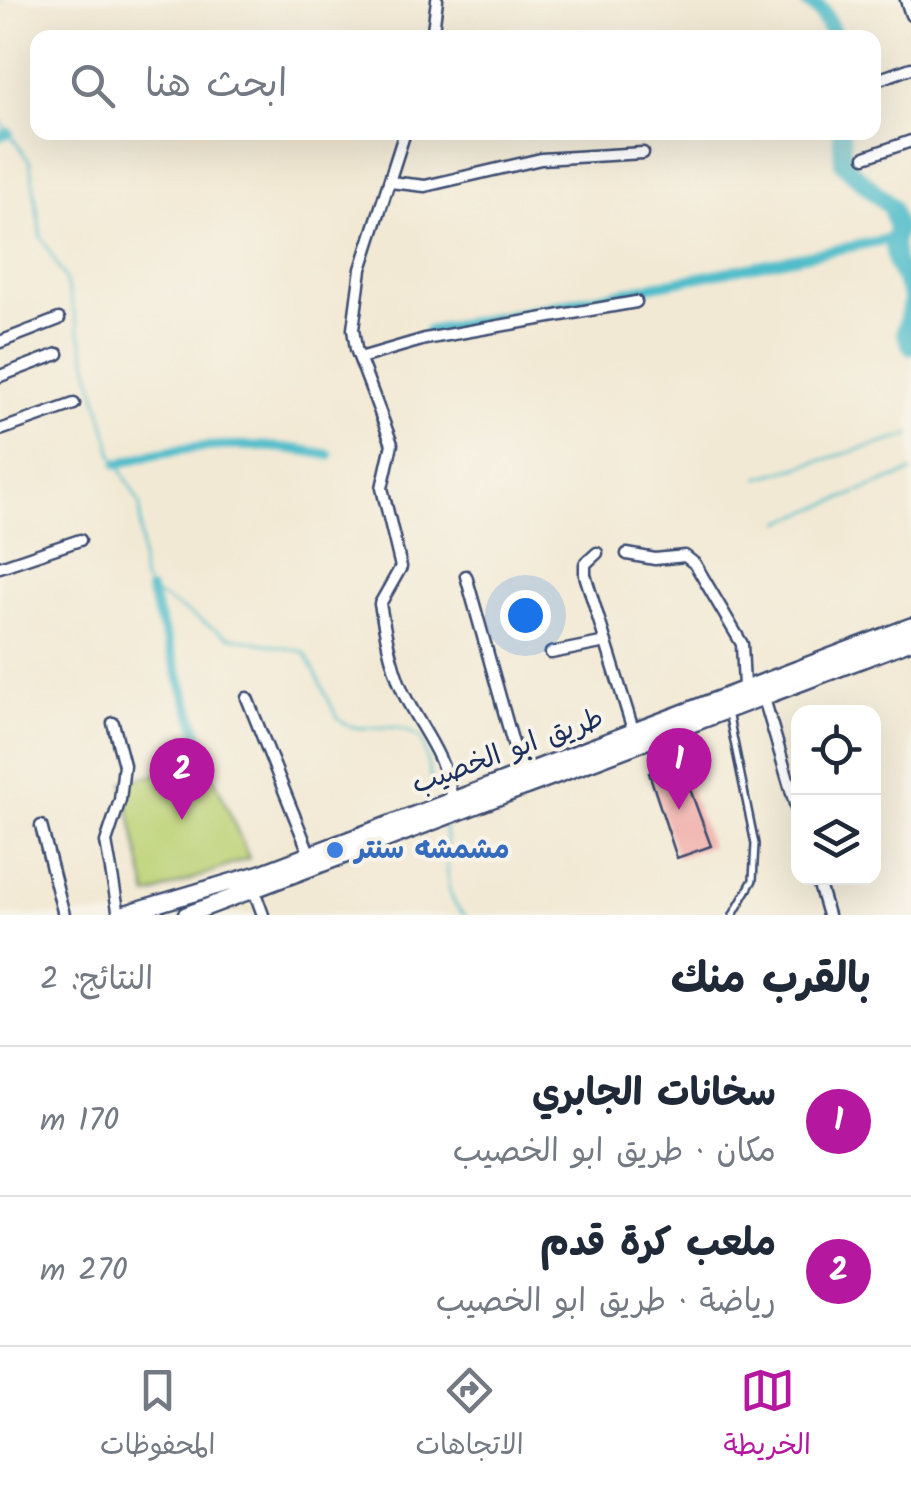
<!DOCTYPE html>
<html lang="ar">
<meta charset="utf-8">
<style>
:root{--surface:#fff;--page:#f2f2f3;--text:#1f2937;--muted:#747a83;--line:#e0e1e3;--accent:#b5179e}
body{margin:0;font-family:Kalam,"Playpen Sans Arabic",sans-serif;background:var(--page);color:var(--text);direction:rtl}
.controls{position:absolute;right:30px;bottom:30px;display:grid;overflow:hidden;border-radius:20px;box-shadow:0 10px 40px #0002}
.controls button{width:90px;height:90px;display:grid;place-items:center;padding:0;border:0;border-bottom:2px solid var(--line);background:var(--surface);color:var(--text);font:50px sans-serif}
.you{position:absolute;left:525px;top:615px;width:35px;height:35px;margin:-25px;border:8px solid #fff;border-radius:50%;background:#1a73e8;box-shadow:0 0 0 15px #1a73e833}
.badge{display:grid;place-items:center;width:65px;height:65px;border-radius:50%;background:var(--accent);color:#fff;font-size:32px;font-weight:700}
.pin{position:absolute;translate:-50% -82px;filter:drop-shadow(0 2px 5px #0008)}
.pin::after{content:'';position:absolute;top:52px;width:35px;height:30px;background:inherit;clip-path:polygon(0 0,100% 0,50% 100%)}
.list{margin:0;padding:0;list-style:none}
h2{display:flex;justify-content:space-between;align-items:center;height:130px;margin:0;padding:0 40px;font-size:42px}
h2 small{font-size:32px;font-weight:400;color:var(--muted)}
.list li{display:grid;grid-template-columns:65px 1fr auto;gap:30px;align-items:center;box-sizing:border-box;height:150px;padding:0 40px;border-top:2px solid var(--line)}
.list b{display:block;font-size:38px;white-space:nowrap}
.list p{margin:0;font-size:32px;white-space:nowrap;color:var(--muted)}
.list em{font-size:32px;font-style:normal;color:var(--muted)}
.icon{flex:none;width:55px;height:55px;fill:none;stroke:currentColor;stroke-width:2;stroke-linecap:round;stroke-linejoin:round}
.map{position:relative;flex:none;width:911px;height:915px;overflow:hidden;direction:ltr}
.search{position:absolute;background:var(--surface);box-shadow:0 10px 40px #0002;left:30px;right:30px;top:30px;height:110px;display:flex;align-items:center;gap:25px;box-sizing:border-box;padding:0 35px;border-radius:20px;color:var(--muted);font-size:38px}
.sheet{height:430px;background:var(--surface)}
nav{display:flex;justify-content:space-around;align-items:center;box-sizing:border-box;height:140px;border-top:2px solid var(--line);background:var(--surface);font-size:28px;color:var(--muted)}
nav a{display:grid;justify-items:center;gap:5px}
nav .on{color:var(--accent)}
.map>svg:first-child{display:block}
.green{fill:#bdd378;stroke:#6c816b;stroke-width:2.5}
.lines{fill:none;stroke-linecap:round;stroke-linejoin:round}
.stream{stroke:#51bdca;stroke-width:2.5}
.canal{stroke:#51bdca;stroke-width:10}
.river{stroke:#51bdca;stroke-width:18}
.building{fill:#f0aba7}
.service-casing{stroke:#3b4b70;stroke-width:10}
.minor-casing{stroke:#3b4b70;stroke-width:15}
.primary-casing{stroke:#3b4b70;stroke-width:20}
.service{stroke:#fff;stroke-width:5}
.minor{stroke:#fff;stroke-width:10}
.primary{stroke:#fff;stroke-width:15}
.shop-dot{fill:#3f7fe0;stroke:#f7f3e8;stroke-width:4}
.labels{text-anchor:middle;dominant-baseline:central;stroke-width:8;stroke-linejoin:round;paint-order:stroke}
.street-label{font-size:28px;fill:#1b2f5e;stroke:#f7f3e8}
.shop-label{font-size:28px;font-weight:bold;fill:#366cbe;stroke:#f7f3e8;text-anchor:start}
</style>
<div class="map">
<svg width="911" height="915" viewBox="0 0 911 915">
<rect width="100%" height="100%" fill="#f7f3e8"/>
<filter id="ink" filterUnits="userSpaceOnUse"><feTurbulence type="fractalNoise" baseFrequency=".01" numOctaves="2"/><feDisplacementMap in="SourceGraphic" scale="20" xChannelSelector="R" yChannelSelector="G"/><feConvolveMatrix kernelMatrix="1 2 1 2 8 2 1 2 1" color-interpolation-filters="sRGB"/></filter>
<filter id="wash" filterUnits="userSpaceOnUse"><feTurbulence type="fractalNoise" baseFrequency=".0048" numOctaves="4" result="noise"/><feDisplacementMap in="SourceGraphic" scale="40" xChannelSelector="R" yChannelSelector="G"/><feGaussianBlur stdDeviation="2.25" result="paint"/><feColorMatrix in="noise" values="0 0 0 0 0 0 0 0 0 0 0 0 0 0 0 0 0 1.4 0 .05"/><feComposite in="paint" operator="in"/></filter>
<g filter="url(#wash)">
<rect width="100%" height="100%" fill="#f2e9d4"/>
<!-- green -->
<path class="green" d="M 208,763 L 249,858 L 148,896 L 123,782 Z"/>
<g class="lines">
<!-- stream -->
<path class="stream" d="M 0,2 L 2,0
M 0,120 L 30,162 L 41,236 L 65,279 L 113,455 L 140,504 L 142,577 L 150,591 L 227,636 L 304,652 C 316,668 332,714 341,721 C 364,739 392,713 422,740 L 432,783
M 759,478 L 911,435
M 781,522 L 911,472
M 443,824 C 454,854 436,893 465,915"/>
<!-- canal -->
<path class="canal" d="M 0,136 L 9,133
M 428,331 L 894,238
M 118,464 C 184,442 262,441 329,455
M 150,591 L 206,756"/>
<!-- river -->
<path class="river" d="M 808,0 L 822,12 L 835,38
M 841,132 L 843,163 L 891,207 L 897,229 L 893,244 L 896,263 L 911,295
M 911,304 L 905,331 L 911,346"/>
</g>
<g id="blocks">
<!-- building -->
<path class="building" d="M 680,762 L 711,846 L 677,858 L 649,773 Z"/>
</g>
</g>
<g filter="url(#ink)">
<use href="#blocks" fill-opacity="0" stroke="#3b4b70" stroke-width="2.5"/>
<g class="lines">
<!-- service casing -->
<g class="service-casing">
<path id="service" d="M 728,712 L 755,844 L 753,880 L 733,915"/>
</g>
<!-- minor casing -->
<g class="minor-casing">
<path id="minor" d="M 906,0 L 911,15
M 432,38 L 437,0
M 874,81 L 911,68
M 405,132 L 361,269 L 353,329 L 356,349 L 392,444 L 382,488 L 401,567 L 380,604 C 386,637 393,676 409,704 C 429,740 443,755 452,798
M 865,157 L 911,141
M 390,182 L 425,186 L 541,159 L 643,153
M 0,342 L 59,319
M 360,358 L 425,339 L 636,302
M 0,376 L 58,354
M 0,430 L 74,404
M 597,553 L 585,564 L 585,575 L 634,733
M 627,554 L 655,559 L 685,556 L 695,564 L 742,644 L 744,687
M 0,567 L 80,540
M 466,576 L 521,772
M 551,653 L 606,642
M 763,695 L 798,814
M 247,698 L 310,855
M 113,723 L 124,765 L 120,800 L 106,842 L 119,915
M 41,826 L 64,915
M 817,878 L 828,915
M 255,893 L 263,915"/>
</g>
<!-- primary casing -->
<g class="primary-casing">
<path id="primary" d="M 120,915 L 261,873 L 911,626
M 186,915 L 911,641"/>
</g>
<!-- service -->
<use href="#service" class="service"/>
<!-- minor -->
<use href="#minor" class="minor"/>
<!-- primary -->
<use href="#primary" class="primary"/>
</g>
</g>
<!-- markers -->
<circle class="shop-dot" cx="335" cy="850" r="10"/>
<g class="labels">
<!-- street labels -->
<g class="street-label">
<text transform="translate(508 752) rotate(-20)">طريق ابو الخصيب</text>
</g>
<!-- shop labels -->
<g class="shop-label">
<text x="355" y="850">مشمشه سنتر</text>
</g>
</g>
</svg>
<div class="controls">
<button><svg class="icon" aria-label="locate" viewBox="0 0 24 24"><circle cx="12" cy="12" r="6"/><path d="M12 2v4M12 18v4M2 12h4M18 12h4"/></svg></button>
<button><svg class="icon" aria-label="layers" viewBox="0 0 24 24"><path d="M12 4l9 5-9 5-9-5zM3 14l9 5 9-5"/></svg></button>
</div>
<div class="you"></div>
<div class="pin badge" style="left:679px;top:810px">1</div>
<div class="pin badge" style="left:182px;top:820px">2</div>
<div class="search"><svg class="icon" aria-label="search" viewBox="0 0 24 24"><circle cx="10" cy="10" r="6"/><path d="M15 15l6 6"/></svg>ابحث هنا</div>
</div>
<section class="sheet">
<h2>بالقرب منك<small>النتائج: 2</small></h2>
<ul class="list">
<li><span class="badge">1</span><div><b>سخانات الجابري</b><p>مكان · طريق ابو الخصيب</p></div><em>170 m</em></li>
<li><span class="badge">2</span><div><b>ملعب كرة قدم</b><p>رياضة · طريق ابو الخصيب</p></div><em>270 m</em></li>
</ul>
</section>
<nav>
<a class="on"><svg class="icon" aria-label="map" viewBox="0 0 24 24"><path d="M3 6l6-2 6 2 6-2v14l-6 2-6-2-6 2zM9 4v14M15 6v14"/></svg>الخريطة</a>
<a><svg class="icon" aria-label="directions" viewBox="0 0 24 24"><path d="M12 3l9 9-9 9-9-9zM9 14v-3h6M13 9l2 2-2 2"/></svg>الاتجاهات</a>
<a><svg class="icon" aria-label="saved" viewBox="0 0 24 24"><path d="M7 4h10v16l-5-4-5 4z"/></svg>المحفوظات</a>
</nav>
